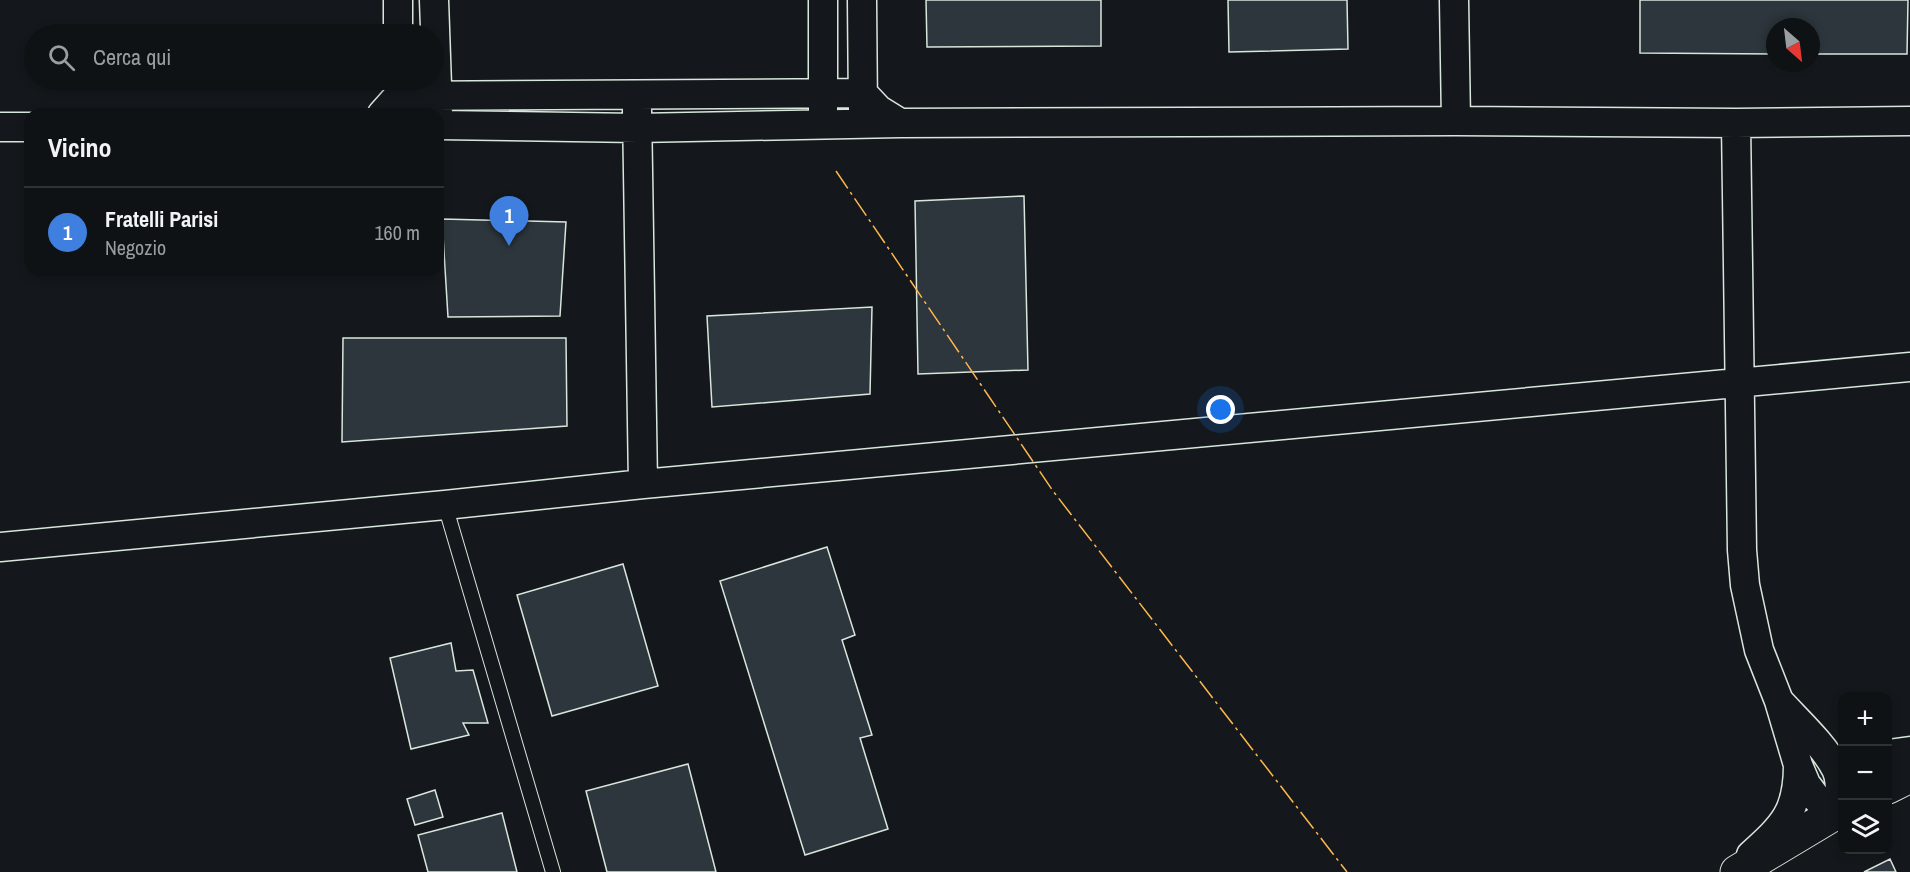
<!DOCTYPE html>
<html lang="it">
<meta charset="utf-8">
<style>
:root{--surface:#0f1215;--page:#1d2022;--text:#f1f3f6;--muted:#9b9ea0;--line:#2f3234;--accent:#ffb74d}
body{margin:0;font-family:"Archivo Narrow",sans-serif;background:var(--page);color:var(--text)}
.controls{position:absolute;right:18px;bottom:18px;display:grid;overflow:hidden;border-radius:12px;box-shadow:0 3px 9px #0003}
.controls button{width:54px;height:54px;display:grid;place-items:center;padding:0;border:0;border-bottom:2px solid var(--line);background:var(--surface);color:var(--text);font:30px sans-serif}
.compass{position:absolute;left:1766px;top:18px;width:54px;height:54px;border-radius:50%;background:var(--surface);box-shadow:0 3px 9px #0003;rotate:152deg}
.you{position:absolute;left:1221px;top:410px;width:21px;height:21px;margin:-15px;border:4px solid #fff;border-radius:50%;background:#1a73e8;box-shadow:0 0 0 9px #1a73e833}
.badge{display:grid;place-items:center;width:39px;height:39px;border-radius:50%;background:var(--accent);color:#fff;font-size:20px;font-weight:700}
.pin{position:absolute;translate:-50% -50px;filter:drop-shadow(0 2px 3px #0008)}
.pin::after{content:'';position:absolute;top:32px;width:21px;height:18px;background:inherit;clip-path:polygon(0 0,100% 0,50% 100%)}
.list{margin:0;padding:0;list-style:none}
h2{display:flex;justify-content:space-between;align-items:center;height:78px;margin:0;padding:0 24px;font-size:26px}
h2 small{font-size:20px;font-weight:400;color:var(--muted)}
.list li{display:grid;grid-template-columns:39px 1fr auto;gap:18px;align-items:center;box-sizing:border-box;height:90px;padding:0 24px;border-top:2px solid var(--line)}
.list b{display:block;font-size:22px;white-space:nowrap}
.list p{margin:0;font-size:20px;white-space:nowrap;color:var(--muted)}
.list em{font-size:20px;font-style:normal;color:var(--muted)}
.icon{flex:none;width:33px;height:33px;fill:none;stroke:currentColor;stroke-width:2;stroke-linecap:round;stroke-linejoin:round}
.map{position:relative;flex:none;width:1910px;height:872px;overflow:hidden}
.search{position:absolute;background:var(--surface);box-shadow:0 3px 9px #0003;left:24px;top:24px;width:420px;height:66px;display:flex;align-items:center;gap:15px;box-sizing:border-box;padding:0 21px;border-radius:33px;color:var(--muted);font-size:22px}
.panel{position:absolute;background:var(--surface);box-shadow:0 3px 9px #0003;left:24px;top:108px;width:420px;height:168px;border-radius:18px}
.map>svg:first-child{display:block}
.building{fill:#2c363c;stroke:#d8e6dc;stroke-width:1.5}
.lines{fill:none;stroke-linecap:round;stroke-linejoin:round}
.service-casing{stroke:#d8e6dc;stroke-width:16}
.minor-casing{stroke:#d8e6dc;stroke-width:31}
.tertiary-casing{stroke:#d8e6dc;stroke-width:35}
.service{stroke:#14181c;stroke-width:14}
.minor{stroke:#14181c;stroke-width:28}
.tertiary{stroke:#14181c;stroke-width:33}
.power{stroke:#ffb74d;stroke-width:1.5;stroke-dasharray:21 4.5 3 4.5;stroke-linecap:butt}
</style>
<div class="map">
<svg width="1910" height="872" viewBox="0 0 1910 872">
<rect width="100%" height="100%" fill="#14181c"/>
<!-- building -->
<path class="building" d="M 926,0 L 1101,0 L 1101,46 L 927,47 Z
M 1228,0 L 1347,0 L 1348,49 L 1229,52 Z
M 1640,0 L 1908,0 L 1907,54 L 1811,54 L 1811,27 L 1775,27 L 1775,54 L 1640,53 Z
M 1024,196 L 1028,370 L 918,374 L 915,201 Z
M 442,219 L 566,222 L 560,316 L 448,317 Z
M 872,307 L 870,394 L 712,407 L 707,316 Z
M 343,338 L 566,338 L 567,426 L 342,442 Z
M 827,547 L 855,635 L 842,640 L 872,735 L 860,738 L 888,829 L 805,855 L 720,581 Z
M 623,564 L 658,686 L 552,716 L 517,595 Z
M 451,643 L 456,671 L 473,670 L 488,723 L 463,723 L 469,735 L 411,749 L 390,658 Z
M 688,764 L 716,872 L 607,872 L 586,791 Z
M 435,790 L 443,817 L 415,825 L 407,799 Z
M 502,813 L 517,872 L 428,872 L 418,835 Z
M 1890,859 L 1896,872 L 1864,872 Z"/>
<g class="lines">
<!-- service casing -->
<g class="service-casing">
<path id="service" d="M 445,505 L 553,872"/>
</g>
<!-- minor casing -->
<g class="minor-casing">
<path id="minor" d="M 398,0 L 398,34
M 434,0 L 438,114
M 823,0 L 823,112
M 862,0 L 863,112
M 1454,0 L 1456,121
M 637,109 L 643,484
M 382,114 L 398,96 L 863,93 L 879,110 L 900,123
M 1736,123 L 1742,550 L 1745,585 L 1759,650 L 1779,701 L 1798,765 L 1806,784 L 1817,799 L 1840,811 C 1840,797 1842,781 1836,769 C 1823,744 1798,722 1779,701
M 438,125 L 637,128 L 900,123 L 1456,121 L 1736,123 L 1910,121
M 0,127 L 30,127
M 0,547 L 445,505 L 643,484 L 1910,367
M 1888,754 L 1910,751
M 1751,855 C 1784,825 1798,812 1798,765"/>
</g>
<!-- tertiary casing -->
<g class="tertiary-casing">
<path id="tertiary" d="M 1888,787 L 1910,776
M 1737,872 L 1842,809"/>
</g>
<!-- service -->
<use href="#service" class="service"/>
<!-- minor -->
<use href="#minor" class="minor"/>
<!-- tertiary -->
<use href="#tertiary" class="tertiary"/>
<!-- power -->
<path class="power" d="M 836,171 L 1053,491 L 1347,872"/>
</g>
</svg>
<div class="controls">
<button>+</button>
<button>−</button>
<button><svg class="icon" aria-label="layers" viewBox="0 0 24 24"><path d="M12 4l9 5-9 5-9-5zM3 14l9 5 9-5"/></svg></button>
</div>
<svg class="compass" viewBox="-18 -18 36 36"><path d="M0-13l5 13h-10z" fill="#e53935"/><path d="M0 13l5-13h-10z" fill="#9b9ea0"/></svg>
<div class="you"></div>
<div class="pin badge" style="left:509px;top:246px;background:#3f7fe0">1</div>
<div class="search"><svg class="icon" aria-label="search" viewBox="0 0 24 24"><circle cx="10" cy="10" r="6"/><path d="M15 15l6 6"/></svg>Cerca qui</div>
<section class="panel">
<h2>Vicino<small></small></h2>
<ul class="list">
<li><span class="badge" style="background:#3f7fe0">1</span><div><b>Fratelli Parisi</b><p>Negozio</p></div><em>160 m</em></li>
</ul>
</section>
</div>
